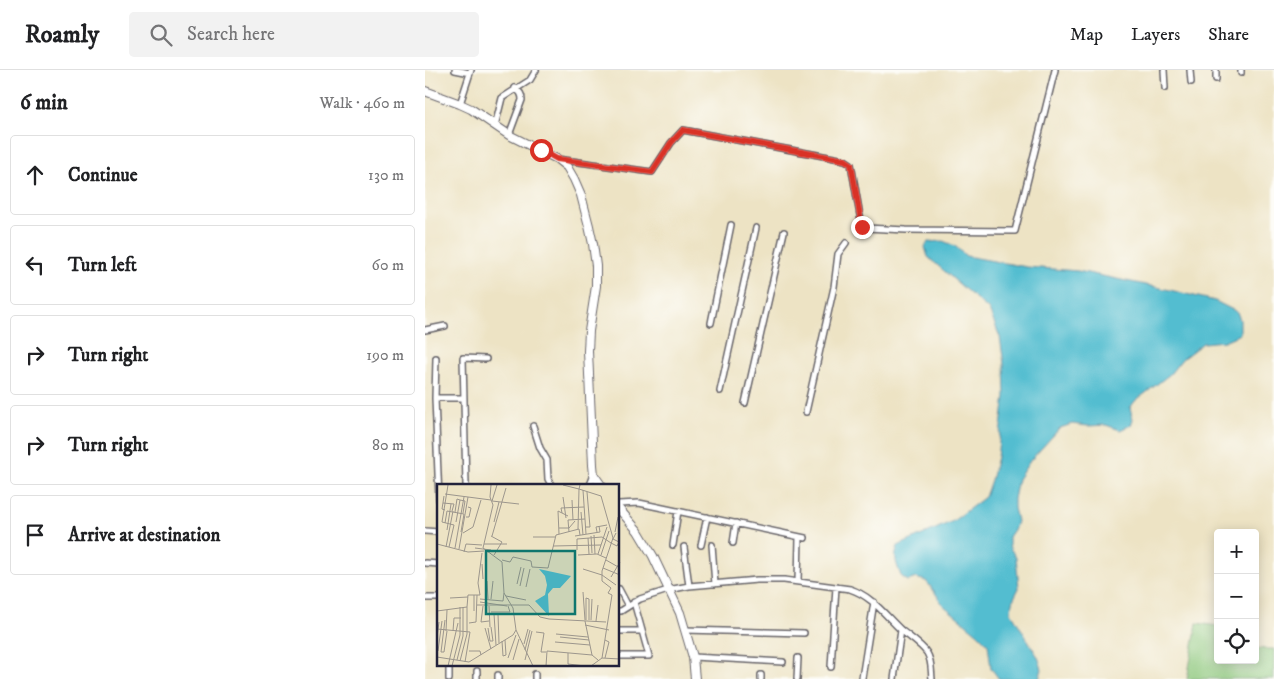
<!DOCTYPE html>
<meta charset="utf-8">
<style>
:root{--surface:#fff;--page:#f2f2f2;--text:#202124;--muted:#757577;--line:#e0e0e0}
body{margin:0;font-family:"IM FELL DW Pica",serif;background:var(--page);color:var(--text)}
.controls{position:absolute;right:15px;bottom:15px;display:grid;overflow:hidden;border-radius:5px;box-shadow:0 2px 12px #0003}
.controls button{width:45px;height:45px;display:grid;place-items:center;padding:0;border:0;border-bottom:1px solid var(--line);background:var(--surface);color:var(--text);font:25px sans-serif}
.stop{position:absolute;width:15px;height:15px;margin:-11px;border:4px solid #d93025;border-radius:50%;background:#fff}
.stop.end{background:#d93025;border-color:#fff;box-shadow:0 1px 5px #0008}
.list{margin:0;padding:0;list-style:none}
h2{display:flex;justify-content:space-between;align-items:center;height:65px;margin:0;padding:0 20px;font-size:21px}
h2 small{font-size:16px;font-weight:400;color:var(--muted)}
.list li{display:grid;grid-template-columns:32px 1fr auto;gap:15px;align-items:center;box-sizing:border-box;height:80px;margin:0 10px 10px;padding:0 10px;border:1px solid var(--line);border-radius:5px}
.list b{display:block;font-size:19px;white-space:nowrap}
.list em{font-size:16px;font-style:normal;color:var(--muted)}
.icon{flex:none;width:28px;height:28px;fill:none;stroke:currentColor;stroke-width:2;stroke-linecap:round;stroke-linejoin:round}
.map{position:relative;flex:none;width:849px;height:609px;overflow:hidden}
header{display:flex;align-items:center;gap:30px;box-sizing:border-box;height:70px;padding:0 25px;background:var(--surface);border-bottom:1px solid var(--line)}
header strong{font-size:24px}
nav{display:flex;gap:28px;margin-inline-start:auto;font-size:18px}
.search{width:350px;height:45px;background:var(--page);display:flex;align-items:center;gap:12px;box-sizing:border-box;padding:0 18px;border-radius:5px;color:var(--muted);font-size:19px}
main{display:flex}
aside{flex:1;background:var(--surface)}
.map>svg:first-child{display:block}
.green{fill:#8cc77c;stroke:#57745c}
.water{fill:#53bdd0;stroke:#3a7086}
.lines{fill:none;stroke-linecap:round;stroke-linejoin:round}
.street-casing{stroke:#69666b;stroke-width:8}
.secondary-casing{stroke:#69666b;stroke-width:10}
.street{stroke:#fff;stroke-width:5}
.secondary{stroke:#fff;stroke-width:8}
.route{stroke:#d93025;stroke-width:6}
.inset-road{fill:none;stroke:#9c968d;stroke-width:1}
.view{fill:#0f766e;fill-opacity:0.15;stroke:#0f766e;stroke-width:2.5}
.inset-edge{fill:none;stroke:#22223b;stroke-width:2.5}
</style>
<header>
<strong>Roamly</strong>
<div class="search"><svg class="icon" aria-label="search" viewBox="0 0 24 24"><circle cx="10" cy="10" r="6"/><path d="M15 15l6 6"/></svg>Search here</div>
<nav><a>Map</a><a>Layers</a><a>Share</a></nav>
</header>
<main>
<aside>
<h2>6 min<small>Walk · 460 m</small></h2>
<ul class="list">
<li><svg class="icon" aria-label="ahead" viewBox="0 0 24 24"><path d="M12 20V5M6 11l6-6 6 6"/></svg><div><b>Continue</b></div><em>130 m</em></li>
<li><svg class="icon" aria-label="left" viewBox="0 0 24 24"><path d="M17 20v-9H6M10 6l-5 5 5 5"/></svg><div><b>Turn left</b></div><em>60 m</em></li>
<li><svg class="icon" aria-label="right" viewBox="0 0 24 24"><path d="M7 20v-9h11M14 6l5 5-5 5"/></svg><div><b>Turn right</b></div><em>190 m</em></li>
<li><svg class="icon" aria-label="right" viewBox="0 0 24 24"><path d="M7 20v-9h11M14 6l5 5-5 5"/></svg><div><b>Turn right</b></div><em>80 m</em></li>
<li><svg class="icon" aria-label="arrive" viewBox="0 0 24 24"><path d="M6 21V4h12l-3 4 3 4H6"/></svg><div><b>Arrive at destination</b></div></li>
</ul>
</aside>
<div class="map">
<svg width="849" height="609" viewBox="0 0 849 609">
<rect width="100%" height="100%" fill="#fdfcf7"/>
<filter id="ink" filterUnits="userSpaceOnUse"><feTurbulence type="fractalNoise" baseFrequency=".02" numOctaves="2"/><feDisplacementMap in="SourceGraphic" scale="10" xChannelSelector="R" yChannelSelector="G"/><feConvolveMatrix kernelMatrix="1 2 1 2 8 2 1 2 1" color-interpolation-filters="sRGB"/></filter>
<filter id="wash" filterUnits="userSpaceOnUse"><feTurbulence type="fractalNoise" baseFrequency=".0096" numOctaves="4" result="noise"/><feDisplacementMap in="SourceGraphic" scale="20" xChannelSelector="R" yChannelSelector="G"/><feGaussianBlur stdDeviation="1.12" result="paint"/><feColorMatrix in="noise" values="0 0 0 0 0 0 0 0 0 0 0 0 0 0 0 0 0 1.4 0 .05"/><feComposite in="paint" operator="in"/></filter>
<g filter="url(#wash)">
<rect width="100%" height="100%" fill="#ede3c4"/>
<!-- green -->
<path class="green" d="M 772,553 L 793,556 L 793,590 L 830,590 L 830,578 L 841,579 L 849,579 L 849,609 L 762,609 Z"/>
<!-- water -->
<path class="water" d="M 518,171 L 530,176 L 541,186 L 602,197 L 653,201 L 745,220 L 790,231 L 812,242 L 815,250 L 815,264 L 799,271 L 778,273 L 757,289 L 745,304 L 722,322 L 710,331 L 705,338 L 708,349 L 706,355 L 695,360 L 681,355 L 663,356 L 647,354 L 635,358 L 605,391 L 593,409 L 589,429 L 589,438 L 592,451 L 590,458 L 584,467 L 584,476 L 591,488 L 594,518 L 587,532 L 586,542 L 613,587 L 617,599 L 614,609 L 574,609 L 566,598 L 563,574 L 552,563 L 518,535 L 509,521 L 501,511 L 491,508 L 483,511 L 476,506 C 472,495 468,488 473,476 L 528,451 L 560,427 L 566,410 L 572,387 L 580,326 L 579,294 L 575,267 L 564,240 L 503,187 L 500,177 L 503,172 Z"/>
</g>
<g filter="url(#ink)">
<g class="lines">
<!-- street casing -->
<g class="street-casing">
<path id="street" d="M 30,0 L 45,3
M 739,0 L 740,18
M 765,0 L 766,12
M 791,0 L 791,9
M 816,0 L 816,3
M 35,34 L 46,0
M 70,56 L 77,28 L 105,10 L 111,0
M 84,65 L 97,30 C 97,24 95,22 90,18
M 132,89 L 227,102 L 246,73 L 258,60 L 420,90 L 426,94 L 437,157 L 441,158 L 481,160 L 590,161 L 630,0
M 286,253 L 306,155
M 0,260 L 20,256
M 11,288 L 10,328 L 14,429
M 295,321 L 331,158
M 10,328 L 39,328
M 320,333 L 359,162
M 381,342 L 409,217 L 413,184 L 421,173
M 108,356 L 115,378 L 122,390 L 123,409 L 126,415
M 41,415 L 38,288 L 61,289
M 165,415 L 169,405
M 194,434 L 214,433 L 380,468
M 0,461 L 14,462
M 308,473 L 311,453
M 248,475 L 253,441
M 276,475 L 282,447
M 287,475 L 290,514
M 259,477 L 264,516
M 0,493 L 14,494
M 373,512 L 374,467
M 194,519 L 203,536
M 0,528 L 14,528
M 194,541 L 196,541 L 215,529 L 243,520 L 264,516 L 332,510 L 359,510 L 425,519 C 447,526 460,545 476,560 C 483,566 497,575 502,583 C 507,591 506,600 507,609
M 260,560 L 379,563
M 194,561 L 217,561
M 194,586 L 224,586 L 209,532
M 268,587 L 358,592
M 406,597 L 411,517
M 52,601 L 52,609
M 110,604 L 110,609
M 73,605 L 73,609
M 336,605 L 336,609
M 437,608 L 449,532
M 24,609 L 24,595
M 372,609 L 373,588
M 469,609 L 476,560"/>
</g>
<!-- secondary casing -->
<g class="secondary-casing">
<path id="secondary" d="M 0,21 L 35,34 L 46,39 L 84,65 L 132,89 L 142,97 L 149,109 L 156,125 L 164,156 L 168,174 L 171,196 L 171,216 L 164,261 L 163,281 L 168,395 L 169,405 L 176,415
M 194,439 L 213,461 L 228,486 L 255,543 L 268,587 L 270,609"/>
</g>
<!-- street -->
<use href="#street" class="street"/>
<!-- secondary -->
<use href="#secondary" class="secondary"/>
</g>
</g>
<g class="lines" filter="url(#ink)">
<!-- route -->
<path class="route" d="M 116,80 L 132,89 L 227,102 L 246,73 L 258,60 L 420,90 L 426,94 L 437,157"/>
</g>
<!-- overview -->
<g transform="translate(12 414)">
<rect width="182" height="182" fill="#ede3c4"/>
<path d="M 102,85 L 134,92 L 123,104 L 116,104 L 111,110 L 112,132 L 98,117 L 108,111 L 110,101 L 108,92 Z" fill="#53bdd0"/>
<path class="inset-road" d="M 11,1 L 5,38 L 17,41 L 12,63M 54,1 L 53,13 L 56,21 L 46,64 L 65,78 L 67,109 L 76,124 L 79,146 L 96,182M 60,1 L 55,17 L 82,20M 126,1 L 142,5 L 141,45M 143,1 L 142,5 L 164,12 L 176,54 L 165,87 L 165,97 L 174,104 L 171,109 L 175,111 L 165,174M 146,6 L 149,50M 8,10 L 54,16M 7,12 L 5,25 L 8,26M 126,13 L 129,34M 135,16 L 136,36M 6,19 L 17,20 L 15,27M 18,28 L 20,15 L 23,16 L 28,17 L 26,29M 144,28 L 146,51M 125,29 L 124,24 L 147,23M 29,33 L 32,33 L 34,24 L 31,23M 19,38 L 23,16M 57,38 L 62,18M 8,39 L 10,27 L 27,30 L 24,48M 148,43 L 153,43 L 150,8M 122,44 L 132,44 L 138,37M 10,46 L 14,20M 132,48 L 131,36 L 148,35M 160,48 L 159,43 L 170,41M 178,48 L 181,33M 26,49 L 36,43 L 44,16M 122,50 L 121,27 L 131,32M 157,51 L 158,70M 54,52 L 65,58 L 57,71M 55,52 L 69,4M 138,52 L 163,48 L 162,42M 154,52 L 155,69M 96,53 L 118,53M 151,54 L 152,70M 174,59 L 180,62 L 182,58 L 176,55 L 179,49M 0,60 L 31,68 L 47,67M 47,60 L 70,60M 116,62 L 164,61M 9,63 L 16,27M 18,64 L 27,13M 38,64 L 54,66M 22,65 L 31,13M 140,66 L 140,55 L 165,53 L 174,59M 27,68 L 29,60 L 45,61M 161,70 L 170,43M 141,71 L 160,70 L 169,74M 164,71 L 172,47M 65,76 L 73,78 L 76,73 L 94,77 L 95,83 L 111,84 L 119,51 L 142,45 L 143,51M 169,76 L 183,84M 45,80 L 46,95M 166,84 L 183,91M 146,85 L 165,91M 165,91 L 179,101M 174,93 L 183,78M 50,97 L 51,115M 80,100 L 84,83M 83,102 L 87,84M 89,103 L 93,85M 146,108 L 148,136M 69,112 L 89,116M 13,114 L 31,113M 43,115 L 66,117 L 67,109M 54,115 L 56,97M 43,118 L 70,122M 40,121 L 92,121 L 103,133 L 112,135 L 169,138M 46,122 L 44,138 L 52,137M 52,122 L 53,143M 0,127 L 30,123 L 31,111 L 43,111 L 41,99 L 45,69M 37,127 L 37,111M 54,128 L 73,128 L 71,122M 57,130 L 59,161M 61,130 L 62,159M 149,136 L 149,114 L 152,115 L 152,136M 154,136 L 155,115M 148,137 L 155,171 L 161,176M 159,137 L 161,121M 32,139 L 39,138 L 40,111M 148,141 L 172,146M 48,144 L 54,165M 51,144 L 53,157 L 56,157 L 54,143M 0,145 L 33,148 L 28,178M 9,147 L 10,126M 16,147 L 17,134 L 24,134M 99,148 L 107,149 L 104,168 L 109,168M 119,150 L 151,153M 0,153 L 2,138M 123,153 L 152,156M 168,156 L 172,158 L 168,174M 65,157 L 66,172M 118,158 L 153,161M 87,160 L 91,145M 88,166 L 93,146M 1,167 L 5,137M 32,167 L 43,167 L 44,171M 4,168 L 8,136M 4,168 L 7,168 L 10,147M 131,169 L 131,180 L 148,182M 66,172 L 69,171 L 68,156M 0,173 L 32,178 L 76,151 L 79,146M 71,174 L 79,151M 20,176 L 26,152 L 26,123M 76,176 L 82,155M 88,176 L 95,147M 23,177 L 30,150 L 30,123M 11,182 L 21,139M 15,182 L 23,151 L 23,123M 109,182 L 110,167 L 155,171M 154,182 L 165,174 L 183,175"/>
<path class="view" d="M 49,67 L 138,67 L 138,130 L 49,130 Z"/>
<rect width="182" height="182" class="inset-edge"/>
</g>
</svg>
<div class="controls">
<button>+</button>
<button>−</button>
<button><svg class="icon" aria-label="locate" viewBox="0 0 24 24"><circle cx="12" cy="12" r="6"/><path d="M12 2v4M12 18v4M2 12h4M18 12h4"/></svg></button>
</div>
<div class="stop" style="left:116px;top:80px"></div>
<div class="stop end" style="left:437px;top:157px"></div>
</div>
</main>
